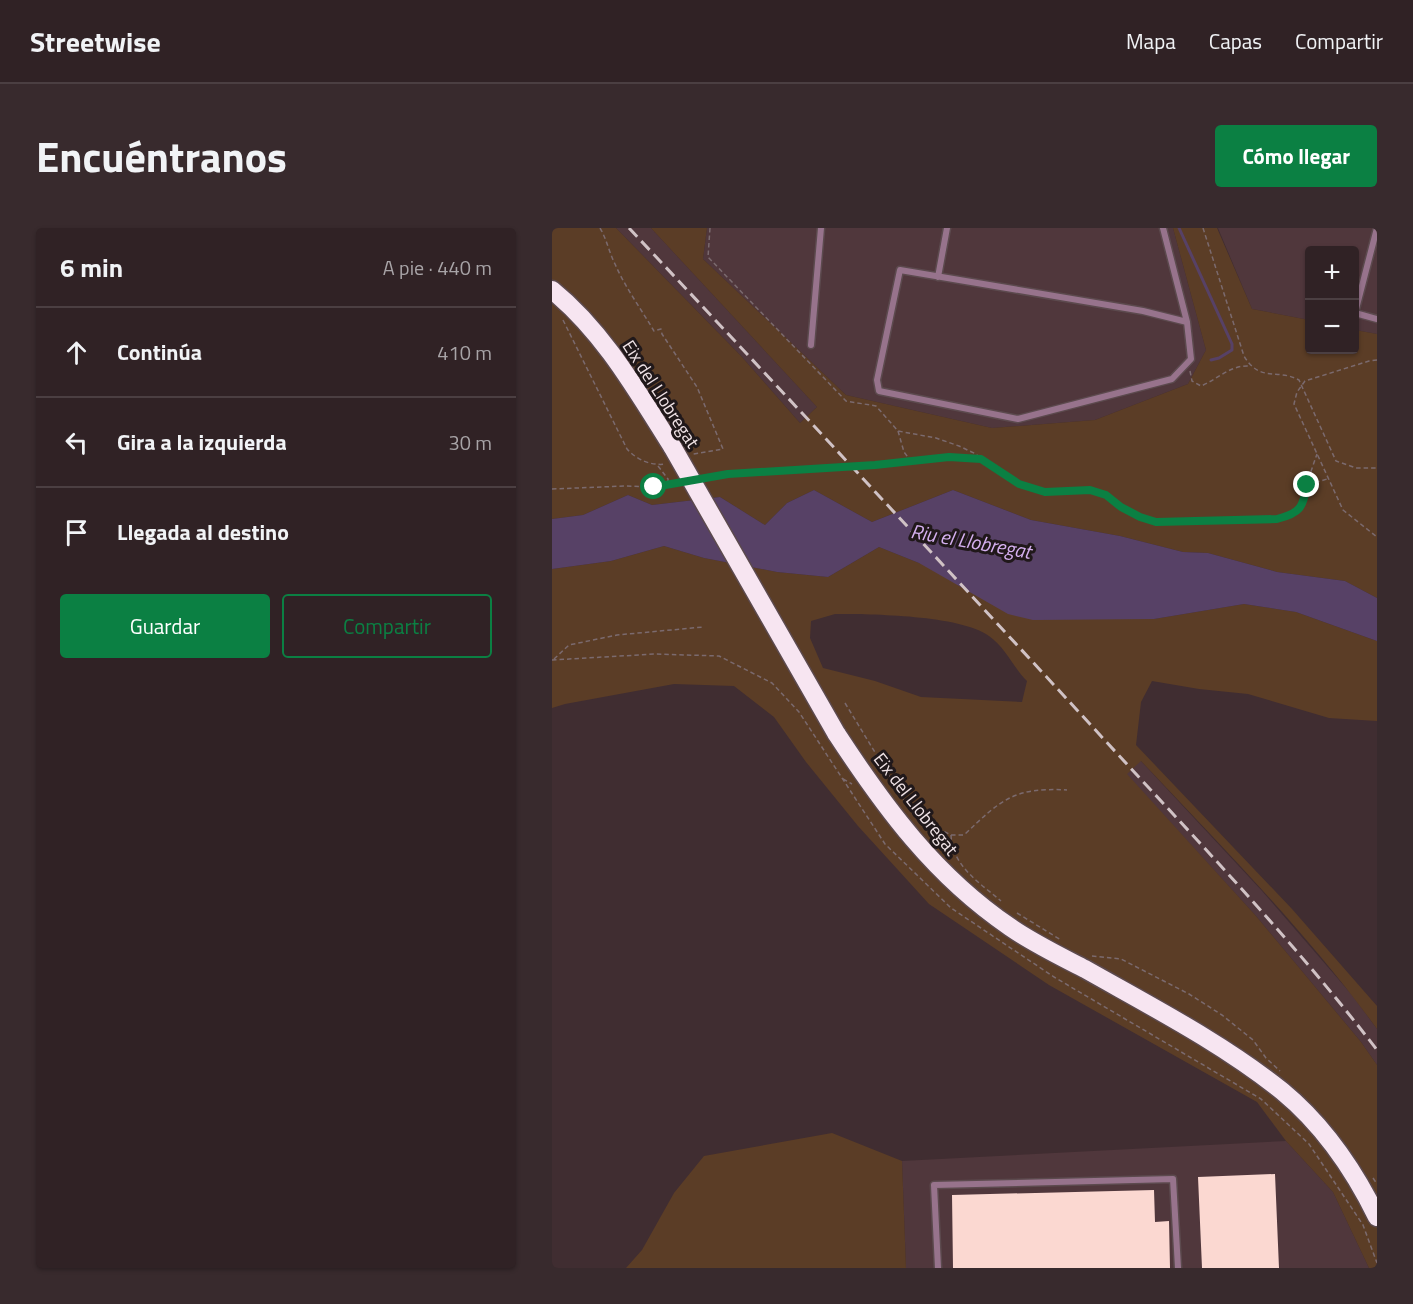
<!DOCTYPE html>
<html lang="es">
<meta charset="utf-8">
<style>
:root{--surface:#302225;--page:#382a2d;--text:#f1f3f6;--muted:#a8a4a7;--line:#4b3f42;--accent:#0b8043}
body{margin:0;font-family:"Titillium Web",sans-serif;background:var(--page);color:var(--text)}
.controls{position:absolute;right:18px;top:18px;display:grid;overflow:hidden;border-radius:6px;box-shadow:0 2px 4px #0004}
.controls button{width:54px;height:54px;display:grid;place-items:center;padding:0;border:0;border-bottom:2px solid var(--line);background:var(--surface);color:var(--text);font:30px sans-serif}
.stop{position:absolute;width:18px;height:18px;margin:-14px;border:4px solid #0b8043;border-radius:50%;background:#fff}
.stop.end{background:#0b8043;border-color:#fff;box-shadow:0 2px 6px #0008}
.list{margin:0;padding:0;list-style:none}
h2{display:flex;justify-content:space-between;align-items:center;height:78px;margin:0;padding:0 24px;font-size:26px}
h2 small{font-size:20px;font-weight:400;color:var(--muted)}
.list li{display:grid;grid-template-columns:39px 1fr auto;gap:18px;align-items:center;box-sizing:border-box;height:90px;padding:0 24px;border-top:2px solid var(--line)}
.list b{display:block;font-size:22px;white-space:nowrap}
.list em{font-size:20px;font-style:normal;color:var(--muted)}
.actions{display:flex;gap:12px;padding:18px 24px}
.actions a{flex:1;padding:14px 0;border:2px solid var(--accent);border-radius:6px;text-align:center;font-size:21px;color:var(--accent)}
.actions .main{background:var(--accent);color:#fff}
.icon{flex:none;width:33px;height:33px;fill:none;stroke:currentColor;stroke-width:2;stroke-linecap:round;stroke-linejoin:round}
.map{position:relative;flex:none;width:825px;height:1040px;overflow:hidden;border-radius:6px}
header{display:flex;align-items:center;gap:36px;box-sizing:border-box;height:84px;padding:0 30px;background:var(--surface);border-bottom:2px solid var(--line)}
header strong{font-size:28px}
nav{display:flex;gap:33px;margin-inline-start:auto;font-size:21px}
.intro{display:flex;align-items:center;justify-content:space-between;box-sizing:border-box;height:144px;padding:0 36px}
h1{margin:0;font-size:42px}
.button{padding:15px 27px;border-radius:6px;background:var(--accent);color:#fff;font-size:21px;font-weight:700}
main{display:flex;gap:36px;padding:0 36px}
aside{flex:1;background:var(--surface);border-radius:6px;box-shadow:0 2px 4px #0004}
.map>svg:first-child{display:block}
.built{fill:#50373c}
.green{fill:#5b3d26;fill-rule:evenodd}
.water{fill:#574166}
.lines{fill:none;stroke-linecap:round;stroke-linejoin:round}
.stream{stroke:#574166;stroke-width:3}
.building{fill:#fbd8d1}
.lane-casing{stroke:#5c4a4e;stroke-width:9}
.highway-casing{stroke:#5c4a4e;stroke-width:21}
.path{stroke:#7b6a6e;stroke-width:1.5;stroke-dasharray:4.5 3;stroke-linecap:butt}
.lane{stroke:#97738c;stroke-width:6}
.highway{stroke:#f7e5f1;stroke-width:18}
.rail{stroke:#d0c2c5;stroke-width:3;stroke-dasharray:12 6;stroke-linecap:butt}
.highway-bridge-casing{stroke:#5c4a4e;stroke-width:21;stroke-linecap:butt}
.highway-bridge{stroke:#f7e5f1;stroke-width:18}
.route{stroke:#0b8043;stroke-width:8}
.labels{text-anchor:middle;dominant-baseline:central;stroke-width:6;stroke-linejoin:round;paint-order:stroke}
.street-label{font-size:18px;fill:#f0e3e6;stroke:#20181a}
.water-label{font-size:20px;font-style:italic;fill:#d5b0f0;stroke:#20181a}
</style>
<header>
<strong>Streetwise</strong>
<nav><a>Mapa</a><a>Capas</a><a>Compartir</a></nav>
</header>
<div class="intro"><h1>Encuéntranos</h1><a class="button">Cómo llegar</a></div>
<main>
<aside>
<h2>6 min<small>A pie · 440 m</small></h2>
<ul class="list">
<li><svg class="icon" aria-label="ahead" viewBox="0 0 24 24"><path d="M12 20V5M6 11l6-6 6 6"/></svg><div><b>Continúa</b></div><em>410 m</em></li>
<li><svg class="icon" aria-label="left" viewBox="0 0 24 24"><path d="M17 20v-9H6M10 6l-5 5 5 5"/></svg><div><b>Gira a la izquierda</b></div><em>30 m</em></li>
<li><svg class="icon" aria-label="arrive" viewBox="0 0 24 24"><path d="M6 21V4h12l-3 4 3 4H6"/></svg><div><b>Llegada al destino</b></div></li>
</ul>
<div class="actions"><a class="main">Guardar</a><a>Compartir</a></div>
</aside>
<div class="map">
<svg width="825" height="1040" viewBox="0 0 825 1040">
<rect width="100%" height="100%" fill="#402d31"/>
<!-- built -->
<path class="built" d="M 64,0 L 99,0 L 265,179 L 248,195 L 189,128 Z
M 155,0 L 621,0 L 654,122 L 636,156 L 543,192 L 440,200 L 294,167 L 151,31 Z
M 666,0 L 825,0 L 825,106 L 803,102 L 802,22 L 758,22 L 757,92 L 700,81 Z
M 588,532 L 710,663 L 800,767 L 825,801 L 825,837 L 809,814 L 704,688 L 574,546 Z
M 734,913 L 781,964 L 817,1040 L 354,1040 L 350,933 Z"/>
<!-- green -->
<path class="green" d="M 0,0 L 64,0 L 189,128 L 248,195 L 265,179 L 99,0 L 155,0 L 151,31 L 294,167 L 440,200 L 543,192 L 636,156 L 654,122 L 621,0 L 665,0 L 700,81 L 757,92 L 758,122 L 802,122 L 803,102 L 825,106 L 825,370 L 793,353 L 725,344 L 656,325 L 631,324 L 568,308 L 479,292 L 401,262 L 320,294 L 262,262 L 235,275 L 213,297 L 168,269 L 100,277 L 76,267 L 31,287 L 0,291 Z
M 112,318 L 152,330 L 225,344 L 276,349 L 327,319 L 367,335 L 602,391 L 692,376 L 744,384 L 825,413 L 825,493 L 777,490 L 696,466 L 647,461 L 600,453 L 589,474 L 584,517 L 740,681 L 825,778 L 825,801 C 756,705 670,619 589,533 L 575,546 L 704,688 L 809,814 L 825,837 L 825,1040 L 817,1040 L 781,964 L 734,913 L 705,874 L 497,757 L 377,676 L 306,598 L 254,534 L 222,489 L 182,458 L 122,456 L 13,476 L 0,480 L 0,341 L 59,333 ZM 283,386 C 320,386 408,387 437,408 C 453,419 461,439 475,453 L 470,474 L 369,469 L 323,453 L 271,440 L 258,410 L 259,393 Z
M 280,905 L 350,933 L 354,1040 L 74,1040 L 90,1022 L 122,965 L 152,928 Z"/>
<!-- water -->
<path class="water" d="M 262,262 L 320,294 L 401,262 L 479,292 L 568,308 L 631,324 L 656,325 L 725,344 L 793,353 L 825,370 L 825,413 L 744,384 L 692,376 L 602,391 L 481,392 L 456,386 L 367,335 L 327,319 L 276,349 L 225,344 L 152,330 L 112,318 L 59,333 L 0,341 L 0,291 L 31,287 L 76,267 L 100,277 L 168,269 L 213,297 L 235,275 Z"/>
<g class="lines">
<!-- stream -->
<path class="stream" d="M 627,0 L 680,116 L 680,122 L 667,130 L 659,132"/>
</g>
<!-- building -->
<path class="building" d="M 723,946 L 727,1040 L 650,1040 L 646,949 Z
M 602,962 L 603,994 L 617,993 L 618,1040 L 401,1040 L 400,967 Z"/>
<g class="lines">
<!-- lane casing -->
<g class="lane-casing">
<path id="lane" d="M 611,0 L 635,94 L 639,131 L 620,151 L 466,191 L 327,163 L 325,152 L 348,42 L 591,83 L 635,94
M 825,0 L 803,85 L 825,91
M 386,49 L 395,0
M 259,117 L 269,0
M 386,1040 L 382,957 L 621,951 L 626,1040"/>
</g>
<!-- highway casing -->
<g class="highway-casing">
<path id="highway" d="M 0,62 C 52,104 86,165 121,220
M 284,505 C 333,580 383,648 458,699 C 481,715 508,728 533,741 C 600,779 670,815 730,863 C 770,896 802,942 825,989"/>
</g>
<!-- path -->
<path class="path" d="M 48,0 C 55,12 57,24 63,36 C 73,59 89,81 102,103 L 109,101 L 110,106 L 145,159 L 171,221 L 141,226
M 158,0 L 156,29 L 294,173 L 324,178 L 346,203 L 384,210 L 407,218 L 424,226 L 428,231
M 651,0 L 692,128 C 708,155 725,140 747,152 L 784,233 L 804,240 L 825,240
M 11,92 L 75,221 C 85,232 99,238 114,236
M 825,132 L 817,133 L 753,153 L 745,164 L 742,176 L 791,282 L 825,309
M 638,143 L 640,153 L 649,158 C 666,151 678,137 697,138
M 346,203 L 352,224 L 358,232
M 106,238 L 116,251 L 116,256
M 156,249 L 271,239 L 323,237 L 397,229 L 429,231 L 467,256 L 493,265 L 538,262 L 554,267 L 569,279 L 588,289 L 604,294 L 725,291 L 742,287 L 752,275 L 757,249 L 765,226
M 756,257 L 775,251
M 0,261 L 73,258 L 102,259 L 125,255
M 2,431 L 17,417 L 65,407 L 151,399
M 0,432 L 103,426 L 167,428 L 220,455 L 247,484 L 333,616 L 399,680 L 502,749 L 709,871 L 757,916 L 811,997 L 825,1035
M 293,475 L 352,572 L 385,600 L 399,607 L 412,607 C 449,572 461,559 515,562
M 291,551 L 300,556
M 399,607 C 400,638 428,655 449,673
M 465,685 L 509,712
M 540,728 L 569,731 L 637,766 L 670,787 L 701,812 L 714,830 L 728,843
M 821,950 L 825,956"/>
<!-- lane -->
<use href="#lane" class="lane"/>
<!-- highway -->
<use href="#highway" class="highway"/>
<!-- rail -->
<path class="rail" d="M 77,0 C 231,164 384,329 537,495 C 635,602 737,707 825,822"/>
<!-- highway-bridge casing -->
<g class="highway-bridge-casing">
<path id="highway-bridge" d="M 121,220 L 284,505"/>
</g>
<!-- highway-bridge -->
<use href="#highway-bridge" class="highway-bridge"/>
</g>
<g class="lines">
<!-- route -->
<path class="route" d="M 102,259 L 176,246 L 323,237 L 397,229 L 429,231 L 467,256 L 493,264 L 538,262 L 554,267 L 569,279 L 588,289 L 604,294 L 725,291 C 748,285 751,280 755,257"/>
</g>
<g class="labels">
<!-- street labels -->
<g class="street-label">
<text transform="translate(109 166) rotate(57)">Eix del Llobregat</text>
<text transform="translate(364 576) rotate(52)">Eix del Llobregat</text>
</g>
<!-- water labels -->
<g class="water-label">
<text transform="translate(419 313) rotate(10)">Riu el Llobregat</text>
</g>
</g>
</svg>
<div class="controls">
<button>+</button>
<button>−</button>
</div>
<div class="stop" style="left:102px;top:259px"></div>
<div class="stop end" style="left:755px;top:257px"></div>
</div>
</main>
